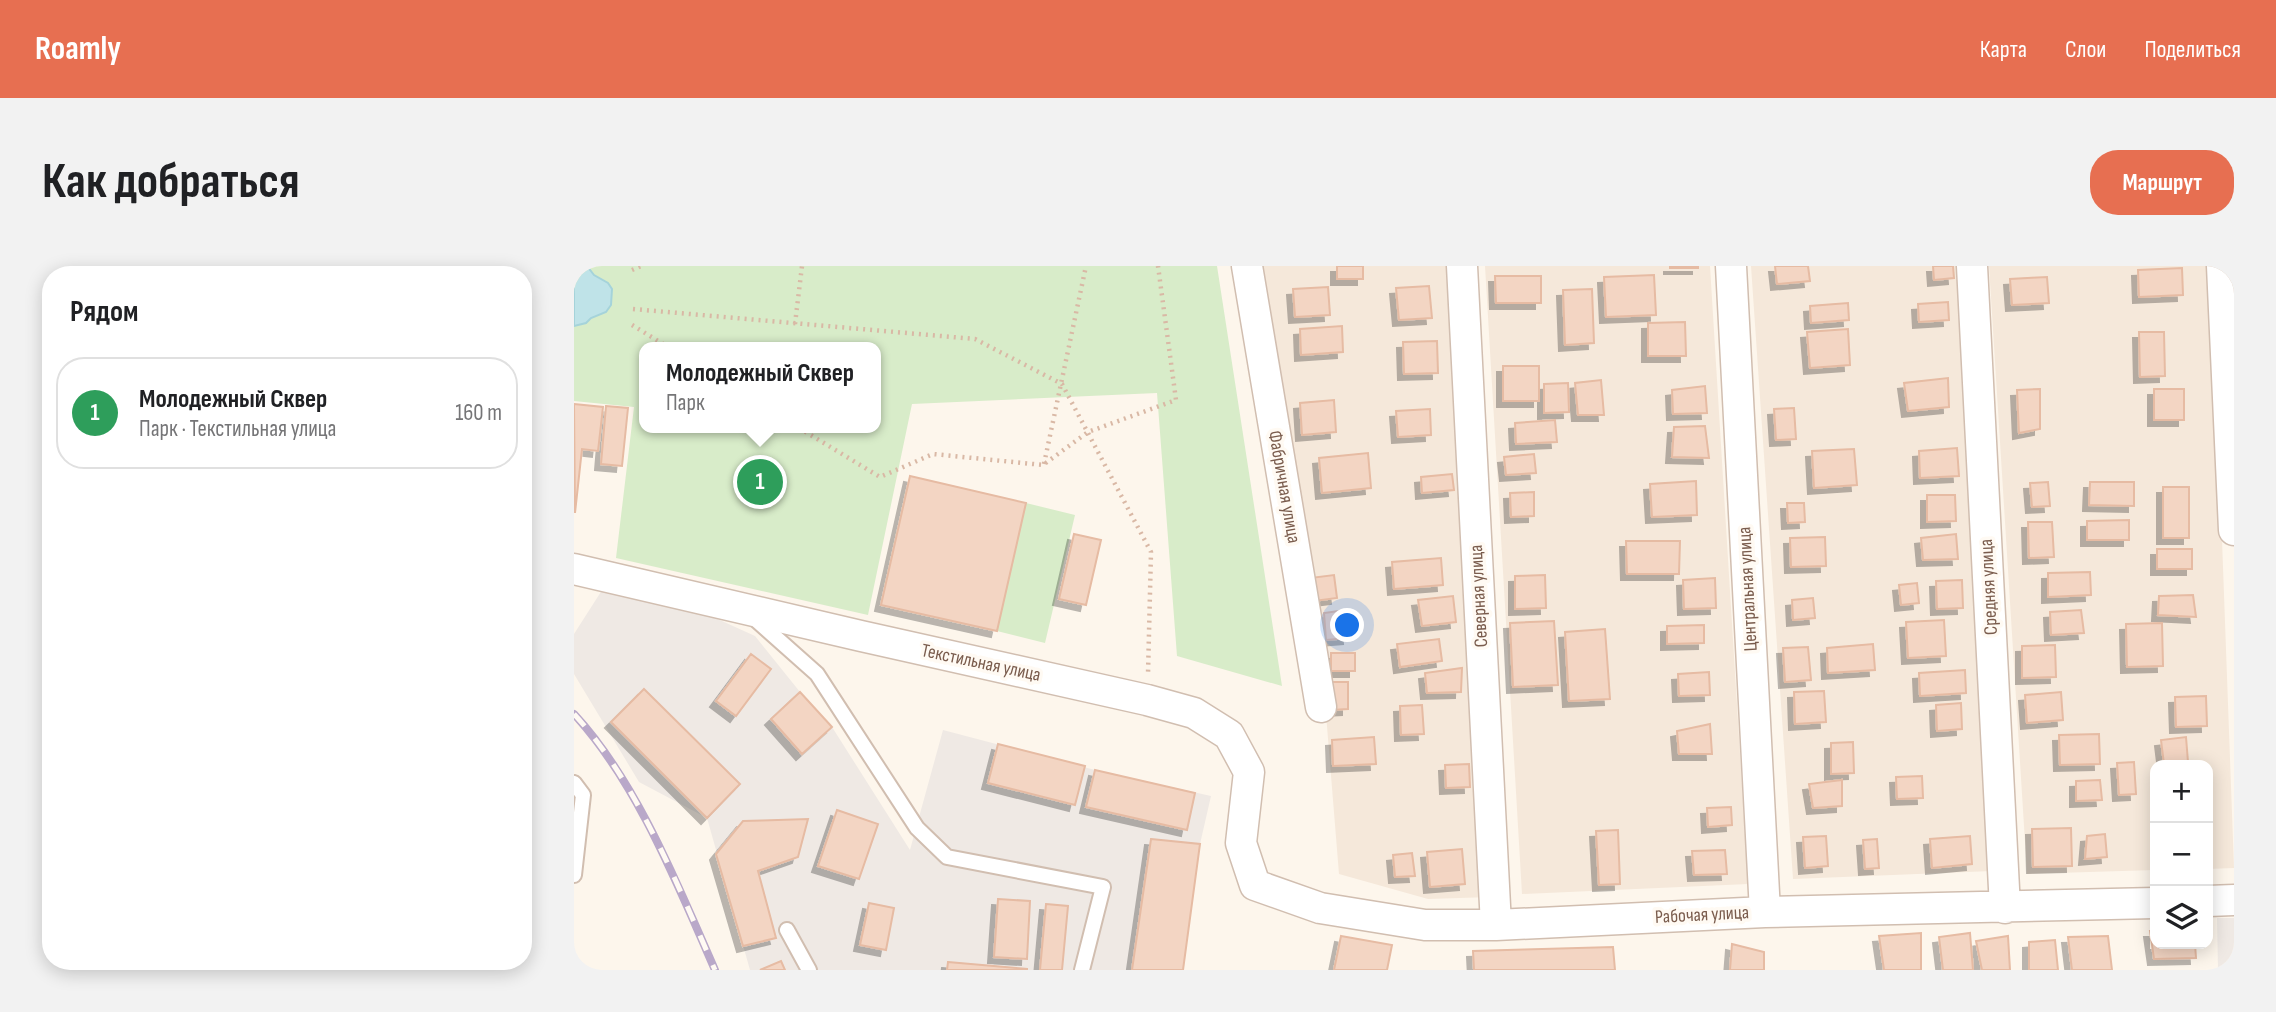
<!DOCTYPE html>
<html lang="ru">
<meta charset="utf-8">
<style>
:root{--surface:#fff;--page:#f2f2f2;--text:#202124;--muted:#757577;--line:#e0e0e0;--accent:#e76f51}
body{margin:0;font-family:"Sofia Sans Condensed",sans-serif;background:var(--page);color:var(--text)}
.controls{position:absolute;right:21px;bottom:21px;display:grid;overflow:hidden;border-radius:14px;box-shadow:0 4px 18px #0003}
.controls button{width:63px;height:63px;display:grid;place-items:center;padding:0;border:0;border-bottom:2px solid var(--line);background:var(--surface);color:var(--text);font:35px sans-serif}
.you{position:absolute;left:774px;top:360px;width:24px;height:24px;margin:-18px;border:5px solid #fff;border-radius:50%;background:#1a73e8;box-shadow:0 0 0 10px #1a73e833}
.badge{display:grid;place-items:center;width:46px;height:46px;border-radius:50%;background:var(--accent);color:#fff;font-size:23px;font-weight:700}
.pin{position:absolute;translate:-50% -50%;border:4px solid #fff;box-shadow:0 2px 7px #0006}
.popup{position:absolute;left:65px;top:76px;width:242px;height:91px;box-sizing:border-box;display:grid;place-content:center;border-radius:14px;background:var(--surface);filter:drop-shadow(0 2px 5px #0005);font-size:23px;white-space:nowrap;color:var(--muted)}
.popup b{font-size:26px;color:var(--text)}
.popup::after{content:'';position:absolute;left:50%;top:100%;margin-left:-14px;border:14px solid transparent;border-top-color:var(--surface)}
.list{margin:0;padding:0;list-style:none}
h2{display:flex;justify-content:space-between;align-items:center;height:91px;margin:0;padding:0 28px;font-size:30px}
h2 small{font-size:23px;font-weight:400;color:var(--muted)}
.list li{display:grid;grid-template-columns:46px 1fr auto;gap:21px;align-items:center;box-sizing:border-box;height:112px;margin:0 14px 14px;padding:0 14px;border:2px solid var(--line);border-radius:28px}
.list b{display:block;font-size:26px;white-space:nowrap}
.list p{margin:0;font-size:23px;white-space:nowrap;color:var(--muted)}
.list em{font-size:23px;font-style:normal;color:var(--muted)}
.icon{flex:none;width:38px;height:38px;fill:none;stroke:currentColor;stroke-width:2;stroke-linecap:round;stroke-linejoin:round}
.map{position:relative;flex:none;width:1660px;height:704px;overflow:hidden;border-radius:28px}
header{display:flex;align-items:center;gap:42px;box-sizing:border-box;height:98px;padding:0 35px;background:var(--accent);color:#fff}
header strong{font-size:33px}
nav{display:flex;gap:38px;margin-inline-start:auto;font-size:24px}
.intro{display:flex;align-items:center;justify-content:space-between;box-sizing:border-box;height:168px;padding:0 42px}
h1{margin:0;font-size:49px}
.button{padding:18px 32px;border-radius:28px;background:var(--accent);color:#fff;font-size:24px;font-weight:700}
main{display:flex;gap:42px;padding:0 42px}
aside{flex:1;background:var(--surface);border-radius:28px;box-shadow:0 4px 18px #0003}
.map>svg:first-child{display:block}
.residential{fill:#f5e8da}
.industrial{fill:#efe9e4}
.green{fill:#d8ecc9;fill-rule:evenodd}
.water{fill:#bfe3e8;stroke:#a5d3da;stroke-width:2}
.building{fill:#f3d5c3;stroke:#e6bba3;stroke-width:2;filter:url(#shadow)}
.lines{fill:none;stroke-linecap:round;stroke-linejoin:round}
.service-casing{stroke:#d1beb0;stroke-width:18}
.minor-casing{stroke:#d1beb0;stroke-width:33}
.path{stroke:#d9b8a5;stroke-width:4.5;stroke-dasharray:2 5;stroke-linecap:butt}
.service{stroke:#fff;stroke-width:14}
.minor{stroke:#fff;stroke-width:30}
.rail-casing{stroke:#b9a8c9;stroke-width:8}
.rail{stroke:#fffaf3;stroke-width:5;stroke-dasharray:16;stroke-linecap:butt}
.labels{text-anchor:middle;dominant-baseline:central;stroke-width:7;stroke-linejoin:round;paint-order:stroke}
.street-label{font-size:19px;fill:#7a5c4d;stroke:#fffaf3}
</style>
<header>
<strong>Roamly</strong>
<nav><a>Карта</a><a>Слои</a><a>Поделиться</a></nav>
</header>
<div class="intro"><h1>Как добраться</h1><a class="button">Маршрут</a></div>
<main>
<aside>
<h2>Рядом<small></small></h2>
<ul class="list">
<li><span class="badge" style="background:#2e9e5b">1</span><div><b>Молодежный Сквер</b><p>Парк · Текстильная улица</p></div><em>160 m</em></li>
</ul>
</aside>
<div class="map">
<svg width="1660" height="704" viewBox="0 0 1660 704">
<defs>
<filter id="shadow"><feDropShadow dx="-6" dy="6" stdDeviation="0" flood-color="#0004"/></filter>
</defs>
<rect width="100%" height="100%" fill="#fdf6ec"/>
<!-- residential -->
<path class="residential" d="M 685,0 L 873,0 L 917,631 L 854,633 L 765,608 L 752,448 Z
M 911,0 L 1136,0 L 1174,618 L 948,628 Z
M 1177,0 L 1383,0 L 1418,605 L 1219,613 Z
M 1415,0 L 1638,0 L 1660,602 L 1634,603 L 1634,499 L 1581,499 L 1581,604 L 1453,608 Z"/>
<!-- industrial -->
<path class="industrial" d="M 30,321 L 128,346 L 181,370 L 226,426 L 258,461 L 336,584 L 369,464 L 521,504 L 637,530 L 626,578 L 609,704 L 176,704 L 133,552 L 65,516 L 0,408 L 0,368 Z
M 1643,652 L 1660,652 L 1660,704 L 1644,704 Z"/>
<!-- green -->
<path class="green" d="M 0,0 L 643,0 L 708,420 L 603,390 L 583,127 L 338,138 L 294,349 L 42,292 L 60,141 L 0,135 ZM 71,81 L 302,81 L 302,162 L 71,162 Z
M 452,237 L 501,249 L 471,377 L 423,365 Z"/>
<!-- water -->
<path class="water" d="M 0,0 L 13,0 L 20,9 L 34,17 L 38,23 L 37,39 L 32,46 L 17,52 L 12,57 L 0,60 Z"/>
<!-- building -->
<path class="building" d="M 763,0 L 789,0 L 789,13 L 763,13 Z
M 1096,0 L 1124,0 L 1124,2 L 1096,2 Z
M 1201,0 L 1234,0 L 1236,15 L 1203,18 Z
M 1359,0 L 1379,0 L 1380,12 L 1360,14 Z
M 1608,2 L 1609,29 L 1565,31 L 1564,4 Z
M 1080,9 L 1082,49 L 1032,51 L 1030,11 Z
M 921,10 L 967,10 L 967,37 L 922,37 Z
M 1473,11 L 1475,37 L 1438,39 L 1436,13 Z
M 855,20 L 858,52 L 825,54 L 822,22 Z
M 754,21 L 756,49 L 721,51 L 719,23 Z
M 1018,23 L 1020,77 L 991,79 L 989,24 Z
M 1374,36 L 1375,54 L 1345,56 L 1344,38 Z
M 1274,37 L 1275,54 L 1237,57 L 1236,40 Z
M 1111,56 L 1112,90 L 1074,90 L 1074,57 Z
M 768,60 L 769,86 L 727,89 L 726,63 Z
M 1274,63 L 1276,99 L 1236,102 L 1233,66 Z
M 1565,66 L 1590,66 L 1591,110 L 1566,111 Z
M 863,75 L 864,107 L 830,108 L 829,76 Z
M 929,100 L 965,100 L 965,135 L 929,135 Z
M 1374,112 L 1375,141 L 1334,145 L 1330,117 Z
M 1027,114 L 1030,149 L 1004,149 L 1001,117 Z
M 994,117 L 995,146 L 970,147 L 970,118 Z
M 1131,120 L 1133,147 L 1099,148 L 1098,124 Z
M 1466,123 L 1466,163 L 1445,167 L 1443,124 Z
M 1580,123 L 1610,123 L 1610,154 L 1580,154 Z
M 760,134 L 762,166 L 728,169 L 726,137 Z
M 0,138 L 29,141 L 24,185 L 8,183 L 1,247 Z
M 32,140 L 54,142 L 48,200 L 27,198 Z
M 1220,142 L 1222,173 L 1202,174 L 1200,143 Z
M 856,143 L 857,169 L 824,171 L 822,145 Z
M 981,154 L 983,176 L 942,178 L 941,157 Z
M 1131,160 L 1135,192 L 1098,191 L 1100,161 Z
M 1383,182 L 1385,210 L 1346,212 L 1345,185 Z
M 1280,183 L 1283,219 L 1240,222 L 1238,185 Z
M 794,187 L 797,222 L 748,227 L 745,192 Z
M 960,188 L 962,207 L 932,209 L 930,191 Z
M 878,208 L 880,224 L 848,227 L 847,211 Z
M 336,210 L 452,237 L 423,365 L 307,339 Z
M 1122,215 L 1123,249 L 1078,251 L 1076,218 Z
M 1474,216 L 1476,240 L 1458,241 L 1456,217 Z
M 1516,216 L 1560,216 L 1560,240 L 1515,239 Z
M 1589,221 L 1615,221 L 1615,272 L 1589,272 Z
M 960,226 L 960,250 L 937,251 L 936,227 Z
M 1353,229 L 1381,229 L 1382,255 L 1353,256 Z
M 1213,237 L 1230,237 L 1231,256 L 1214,257 Z
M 1555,254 L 1555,274 L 1513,274 L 1513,255 Z
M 1454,256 L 1478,256 L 1480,291 L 1455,292 Z
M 500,268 L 527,274 L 512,339 L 485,333 Z
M 1382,268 L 1384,293 L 1349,294 L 1347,272 Z
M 1251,271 L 1252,300 L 1217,301 L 1216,272 Z
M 1052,275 L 1106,275 L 1105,308 L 1053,308 Z
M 1583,283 L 1618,283 L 1618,303 L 1583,303 Z
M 867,292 L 869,319 L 820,323 L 818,296 Z
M 1516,306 L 1517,329 L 1474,331 L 1474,307 Z
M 760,309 L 763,332 L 740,335 L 736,312 Z
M 971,309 L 972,342 L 941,343 L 941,310 Z
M 1141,312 L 1142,342 L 1110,343 L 1109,314 Z
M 1388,314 L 1389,342 L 1363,343 L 1362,315 Z
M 1343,317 L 1345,337 L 1327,339 L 1325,319 Z
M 1619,329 L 1622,351 L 1584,349 L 1585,330 Z
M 879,330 L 882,356 L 848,360 L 844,334 Z
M 1239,332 L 1241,352 L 1219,354 L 1218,334 Z
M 772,344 L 775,372 L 752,374 L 750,347 Z
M 1507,344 L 1510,367 L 1477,369 L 1476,346 Z
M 1370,354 L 1372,390 L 1334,392 L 1332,356 Z
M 980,355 L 984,419 L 939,421 L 936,357 Z
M 1588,357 L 1589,400 L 1553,401 L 1552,358 Z
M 1130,359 L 1130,377 L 1093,378 L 1093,360 Z
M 1031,363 L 1036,433 L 995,435 L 991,366 Z
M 865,373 L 868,395 L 826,401 L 823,378 Z
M 1299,378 L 1301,404 L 1254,407 L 1253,382 Z
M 1481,379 L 1482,411 L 1448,412 L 1448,380 Z
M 1234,381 L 1237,414 L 1211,416 L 1209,382 Z
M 757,387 L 781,387 L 781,405 L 757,405 Z
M 177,388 L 197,403 L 162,450 L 142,435 Z
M 888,402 L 887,426 L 853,427 L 851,407 Z
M 1391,404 L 1392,427 L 1346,430 L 1345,407 Z
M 1135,406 L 1136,429 L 1105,430 L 1104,408 Z
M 757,416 L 774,416 L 774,443 L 757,444 Z
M 70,423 L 166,518 L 133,552 L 37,456 Z
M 1250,425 L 1252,456 L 1221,458 L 1220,426 Z
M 226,426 L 258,461 L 228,488 L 197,453 Z
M 1487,426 L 1489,454 L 1453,457 L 1451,429 Z
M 1632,430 L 1633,460 L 1602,461 L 1601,431 Z
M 1387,437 L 1388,463 L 1363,465 L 1362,439 Z
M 848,439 L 850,468 L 827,469 L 826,440 Z
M 1136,458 L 1138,488 L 1105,488 L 1103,465 Z
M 1525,468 L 1526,498 L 1486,499 L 1485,469 Z
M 800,471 L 802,498 L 759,500 L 758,474 Z
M 1612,471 L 1614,496 L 1590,498 L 1587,474 Z
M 1279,476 L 1280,507 L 1257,508 L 1257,477 Z
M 424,478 L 511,500 L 501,539 L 414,517 Z
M 1560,496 L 1562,528 L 1545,529 L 1543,497 Z
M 895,498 L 896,521 L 872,522 L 871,499 Z
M 521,504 L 621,527 L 613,564 L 512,541 Z
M 1348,510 L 1349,532 L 1323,533 L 1322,511 Z
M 1268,514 L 1268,540 L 1239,542 L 1235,518 Z
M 1526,514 L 1528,534 L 1502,535 L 1502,515 Z
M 1157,541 L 1158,559 L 1134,561 L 1133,542 Z
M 263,544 L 304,558 L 285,613 L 244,600 Z
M 234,553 L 224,591 L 184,605 L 202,672 L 169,680 L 142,588 L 169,555 Z
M 1497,562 L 1498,600 L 1459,601 L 1458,563 Z
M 1044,564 L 1046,618 L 1025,619 L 1022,565 Z
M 1531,568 L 1533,591 L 1511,593 L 1513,570 Z
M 1252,570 L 1254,600 L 1231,602 L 1229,571 Z
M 1396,570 L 1398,598 L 1358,602 L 1356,573 Z
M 577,573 L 626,578 L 609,704 L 558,704 Z
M 1303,573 L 1305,602 L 1291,603 L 1289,574 Z
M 888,583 L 891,618 L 856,621 L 853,586 Z
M 1151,584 L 1153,608 L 1120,609 L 1118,585 Z
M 838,587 L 841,610 L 821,611 L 819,589 Z
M 424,633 L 456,635 L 453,693 L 420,691 Z
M 295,637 L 320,642 L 312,684 L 286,679 Z
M 472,638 L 494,640 L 488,704 L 466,704 Z
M 1576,665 L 1581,665 L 1581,678 L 1621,678 L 1622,692 L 1580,693 Z
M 1347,667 L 1347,704 L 1310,704 L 1305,670 Z
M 1396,667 L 1399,704 L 1369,704 L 1365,671 Z
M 767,670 L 818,679 L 813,704 L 760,704 Z
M 1434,670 L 1436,704 L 1408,704 L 1402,675 Z
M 1534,670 L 1538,704 L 1498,704 L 1494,671 Z
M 1481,674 L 1484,704 L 1455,704 L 1455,676 Z
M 1158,678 L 1190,686 L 1190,704 L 1156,704 Z
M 1039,681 L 1041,704 L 900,704 L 899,685 Z
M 207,695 L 211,704 L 186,704 Z
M 374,696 L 453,703 L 453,704 L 373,704 Z"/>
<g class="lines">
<!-- service casing -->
<g class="service-casing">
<path id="service" d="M 180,352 L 243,408 L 343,562 L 373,591 L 529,621 L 508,704
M 0,517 L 9,529 L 0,609
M 213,664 L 235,704"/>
</g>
<!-- minor casing -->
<g class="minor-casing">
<path id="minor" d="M 673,0 L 747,441
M 888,0 L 922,659
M 1157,0 L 1191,646
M 1398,0 L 1431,642
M 1648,0 L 1660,264
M 0,303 L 287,370 L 573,434 L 620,447 L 655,469 L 675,506 L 667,577 L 681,619 L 746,642 L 851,659 L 922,659 L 1191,646 L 1581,637
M 1634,635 L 1660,634"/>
</g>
<!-- path -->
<path class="path" d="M 58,4 L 67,0
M 59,43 L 401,73 L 488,118 L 577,286 L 574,408
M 221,58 L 228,0
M 58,59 L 94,81
M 225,162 L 306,211 L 359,188 L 469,199 L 514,166 L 602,134 L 584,0
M 470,198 L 512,0"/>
<!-- service -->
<use href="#service" class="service"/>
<!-- minor -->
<use href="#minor" class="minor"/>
<!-- rail casing -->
<g class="rail-casing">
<path id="rail" d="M 0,448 C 63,516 104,620 141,704"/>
</g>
<!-- rail -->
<use href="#rail" class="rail"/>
</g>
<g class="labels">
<!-- street labels -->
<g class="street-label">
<text transform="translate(710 221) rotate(80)">Фабричная улица</text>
<text transform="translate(1415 321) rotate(-93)">Средняя улица</text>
<text transform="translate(1174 323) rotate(-93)">Центральная улица</text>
<text transform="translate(905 330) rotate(-93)">Северная улица</text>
<text transform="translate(407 397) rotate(12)">Текстильная улица</text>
<text transform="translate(1128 649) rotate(-3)">Рабочая улица</text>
</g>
</g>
</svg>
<div class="controls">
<button>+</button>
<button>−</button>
<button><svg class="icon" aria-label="layers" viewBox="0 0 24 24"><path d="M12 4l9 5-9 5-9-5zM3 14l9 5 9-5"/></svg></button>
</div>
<div class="you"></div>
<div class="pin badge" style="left:186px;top:216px;background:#2e9e5b">1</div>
<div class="popup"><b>Молодежный Сквер</b>Парк</div>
</div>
</main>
